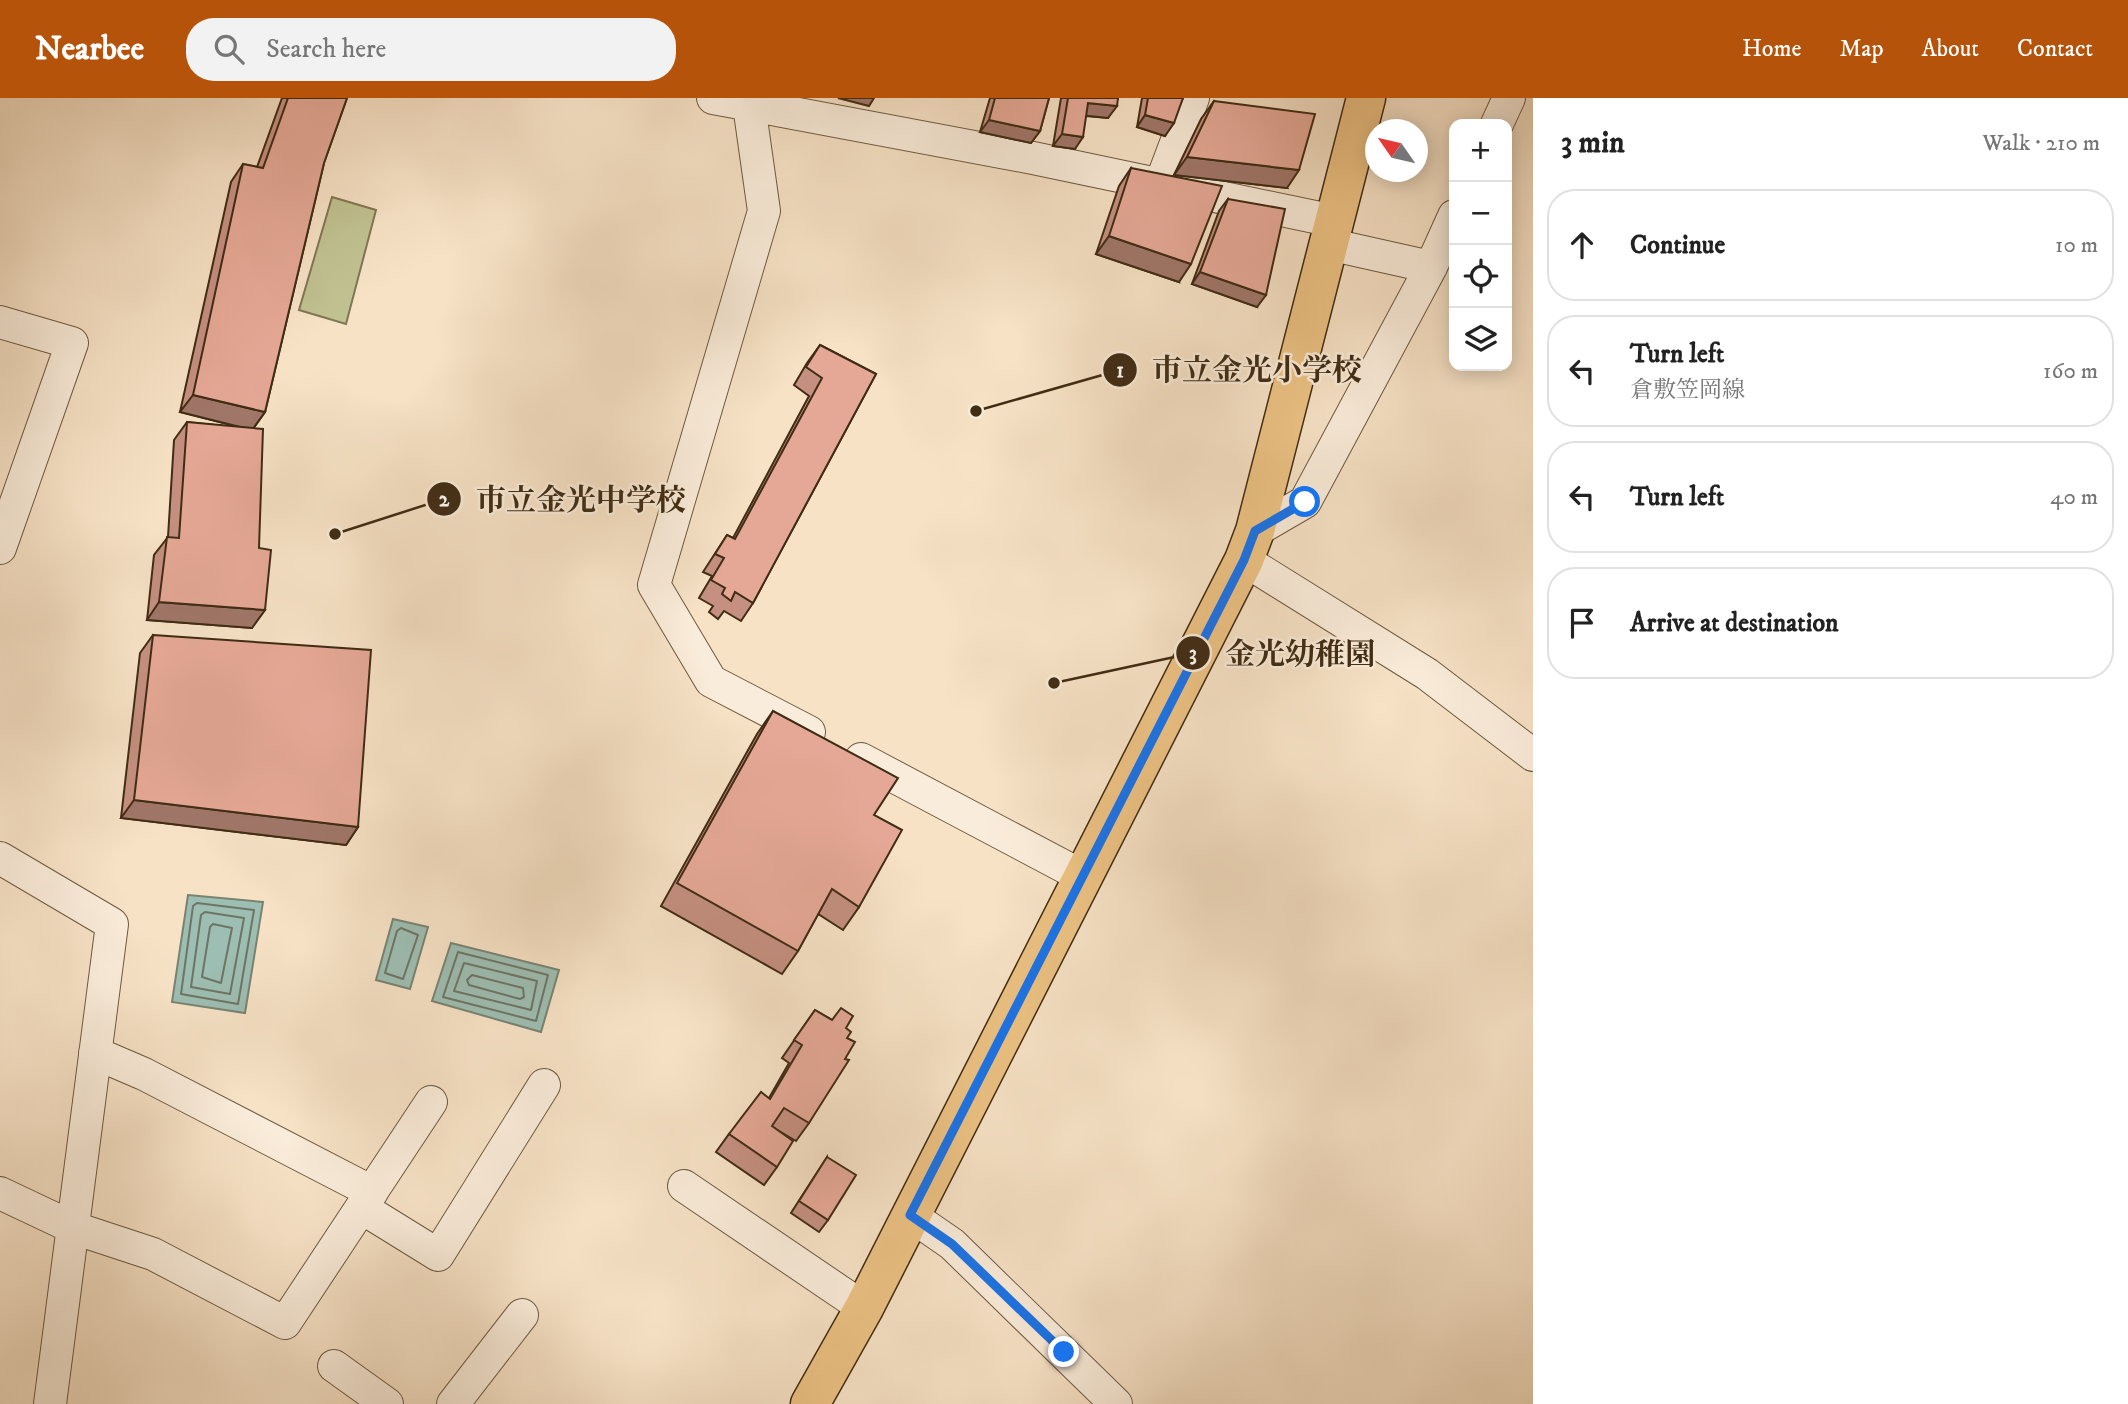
<!DOCTYPE html>
<meta charset="utf-8">
<style>
:root{--surface:#fff;--page:#f2f2f2;--text:#222;--muted:#767676;--line:#e0e0e0;--accent:#b45309}
body{margin:0;font-family:"IM FELL DW Pica","Noto Serif JP",serif;background:var(--page);color:var(--text)}
.controls{position:absolute;right:21px;top:21px;display:grid;overflow:hidden;border-radius:14px;box-shadow:0 4px 18px #0003}
.controls button{width:63px;height:63px;display:grid;place-items:center;padding:0;border:0;border-bottom:2px solid var(--line);background:var(--surface);color:var(--text);font:35px sans-serif}
.compass{position:absolute;left:1365px;top:21px;width:63px;height:63px;border-radius:50%;background:var(--surface);box-shadow:0 4px 18px #0003;rotate:304deg}
.stop{position:absolute;width:21px;height:21px;margin:-16px;border:5px solid #1a73e8;border-radius:50%;background:#fff}
.stop.end{background:#1a73e8;border-color:#fff;box-shadow:0 2px 7px #0008}
.list{margin:0;padding:0;list-style:none}
h2{display:flex;justify-content:space-between;align-items:center;height:91px;margin:0;padding:0 28px;font-size:30px}
h2 small{font-size:23px;font-weight:400;color:var(--muted)}
.list li{display:grid;grid-template-columns:46px 1fr auto;gap:21px;align-items:center;box-sizing:border-box;height:112px;margin:0 14px 14px;padding:0 14px;border:2px solid var(--line);border-radius:28px}
.list b{display:block;font-size:26px;white-space:nowrap}
.list p{margin:0;font-size:23px;white-space:nowrap;color:var(--muted)}
.list em{font-size:23px;font-style:normal;color:var(--muted)}
.icon{flex:none;width:38px;height:38px;fill:none;stroke:currentColor;stroke-width:2;stroke-linecap:round;stroke-linejoin:round}
.map{position:relative;flex:none;width:1533px;height:1306px;overflow:hidden}
header{display:flex;align-items:center;gap:42px;box-sizing:border-box;height:98px;padding:0 35px;background:var(--accent);color:#fff}
header strong{font-size:33px}
nav{display:flex;gap:38px;margin-inline-start:auto;font-size:24px}
.search{width:490px;height:63px;background:var(--page);display:flex;align-items:center;gap:18px;box-sizing:border-box;padding:0 24px;border-radius:28px;color:var(--muted);font-size:26px}
main{display:flex}
aside{flex:1;background:var(--surface)}
.map>svg:first-child{display:block}
.green{fill:#c1c292;stroke:#807753;stroke-width:2}
.water{fill:#9dbeb3;stroke:#788473;stroke-width:2}
.lines{fill:none;stroke-linecap:round;stroke-linejoin:round}
.shore{stroke:#6e7564;stroke-width:2}
.street-casing{stroke:#6e5a40;stroke-width:34}
.primary-casing{stroke:#402c14;stroke-width:41}
.street{stroke:#faecda;stroke-width:32}
.primary{stroke:#ecc183;stroke-width:38}
.wall{fill:#c59081;stroke:#402c14;stroke-width:2}
.shaded-wall{fill:#a07669;stroke:#402c14;stroke-width:2}
.building{fill:#e5a896;stroke:#402c14;stroke-width:2}
.route{stroke:#1a73e8;stroke-width:9}
.leader{fill:none;stroke:#402c14;stroke-width:2.5}
.callout-dot{fill:#402c14;stroke:#faecda;stroke-width:2.5}
.mark-label{font-size:21px;text-anchor:middle;font-weight:bold;fill:#fff}
.callout-label{font-size:30px;text-anchor:middle;font-weight:bold;fill:#402c14;stroke:#faecda;stroke-width:5;stroke-linejoin:round;paint-order:stroke}
</style>
<header>
<strong>Nearbee</strong>
<div class="search"><svg class="icon" aria-label="search" viewBox="0 0 24 24"><circle cx="10" cy="10" r="6"/><path d="M15 15l6 6"/></svg>Search here</div>
<nav><a>Home</a><a>Map</a><a>About</a><a>Contact</a></nav>
</header>
<main>
<div class="map">
<svg width="1533" height="1306" viewBox="0 0 1533 1306">
<rect width="100%" height="100%" fill="#f7e2c6"/>
<filter id="stains"><feTurbulence type="fractalNoise" baseFrequency=".00286" numOctaves="4"/><feColorMatrix values="0 0 0 0 .2 0 0 0 0 .09 0 0 0 0 .02 0 0 0 .5 -.17"/></filter>
<radialGradient id="worn" r=".72"><stop offset=".6" stop-color="#630" stop-opacity="0"/><stop offset="1" stop-color="#630" stop-opacity=".3"/></radialGradient>
<!-- green -->
<path class="green" d="M 332,99 L 376,112 L 346,226 L 299,212 Z"/>
<!-- water -->
<path class="water" d="M 188,797 L 263,804 L 245,915 L 172,904 Z
M 393,821 L 428,829 L 410,891 L 376,882 Z
M 451,845 L 559,872 L 541,934 L 432,903 Z"/>
<g class="lines">
<!-- shore -->
<path class="shore" d="M 197,805 L 254,812 L 238,906 L 181,896 L 193,808 Z
M 205,814 L 244,820 L 230,896 L 191,889 L 201,817 Z
M 213,826 L 232,830 L 221,885 L 202,879 L 210,829 Z
M 401,830 L 418,837 L 403,881 L 385,875 L 397,833 Z
M 458,854 L 548,877 L 536,923 L 443,899 Z
M 464,865 L 537,883 L 531,912 L 454,893 Z
M 472,877 L 523,890 L 524,899 L 520,901 L 469,887 L 467,882 Z"/>
<!-- street casing -->
<g class="street-casing">
<path id="street" d="M 713,0 L 1033,60 L 1334,123
M 748,0 L 764,113 L 654,487 L 711,583 L 809,634
M 1497,26 L 1509,0
M 1161,85 L 1193,0
M 1328,146 L 1431,169
M 0,224 L 72,245 L 0,450
M 1255,433 L 1305,404 L 1431,169 L 1454,118
M 1244,462 L 1427,576 L 1533,657
M 861,661 L 1082,778
M 0,760 L 112,826 L 50,1306
M 95,955 L 144,976 L 372,1094
M 684,1088 L 864,1210
M 0,1095 L 74,1130 L 153,1156 L 285,1225 L 431,1004
M 362,1110 L 438,1157 L 544,987
M 910,1117 L 952,1146 L 1116,1306
M 334,1268 L 387,1306
M 453,1306 L 522,1217"/>
</g>
<!-- primary casing -->
<g class="primary-casing">
<path id="primary" d="M 810,1306 L 864,1210 L 1244,462 L 1255,433 L 1366,0"/>
</g>
<!-- street -->
<use href="#street" class="street"/>
<!-- primary -->
<use href="#primary" class="primary"/>
</g>
<!-- wall -->
<path class="wall" d="M 282,0 L 347,0 L 324,65 L 265,314 L 253,331 L 252,530 L 147,522 L 154,457 L 168,439 L 174,342 L 187,324 L 243,330 L 180,314 L 231,84 L 243,66 L 257,69 Z
M 990,0 L 1049,0 L 1040,33 L 1031,45 L 980,34 Z
M 1061,0 L 1118,0 L 1108,20 L 1086,18 L 1075,51 L 1053,48 Z
M 1142,0 L 1183,0 L 1165,38 L 1137,29 Z
M 1214,3 L 1287,90 L 1174,77 L 1201,21 Z
M 1131,70 L 1179,184 L 1096,156 L 1119,88 Z
M 1228,101 L 1257,209 L 1192,186 L 1219,113 Z
M 820,247 L 876,276 L 753,505 L 741,523 L 724,513 L 718,521 L 709,514 L 713,508 L 699,500 L 712,478 L 703,474 L 727,437 L 733,440 L 809,298 L 794,287 L 807,265 Z
M 153,537 L 358,729 L 346,747 L 121,720 L 140,555 Z
M 773,613 L 874,717 L 859,809 L 843,832 L 818,816 L 798,853 L 782,876 L 661,808 L 757,636 Z
M 815,912 L 846,930 L 847,940 L 809,1025 L 796,1043 L 774,1030 L 777,1069 L 764,1087 L 716,1054 L 729,1036 L 769,1000 L 789,965 L 782,960 Z
M 827,1059 L 828,1122 L 819,1134 L 791,1115 Z"/>
<!-- shaded-wall -->
<path class="shaded-wall" d="M 838,0 L 874,0 L 869,8 Z
M 1088,5 L 1117,8 L 1108,20 L 1079,17 Z
M 1145,17 L 1174,25 L 1165,38 L 1137,29 Z
M 989,22 L 1040,33 L 1031,45 L 980,34 Z
M 1062,36 L 1083,39 L 1075,51 L 1053,48 Z
M 1187,59 L 1299,72 L 1287,90 L 1174,77 Z
M 1109,138 L 1191,166 L 1179,184 L 1096,156 Z
M 1200,174 L 1266,197 L 1257,209 L 1192,186 Z
M 193,297 L 265,314 L 252,332 L 180,314 Z
M 159,504 L 265,512 L 252,530 L 147,522 Z
M 134,702 L 358,729 L 346,747 L 121,720 Z"/>
<!-- building -->
<path class="building" d="M 288,0 L 347,0 L 324,65 L 265,314 L 193,297 L 243,66 L 263,70 Z
M 995,0 L 1049,0 L 1040,33 L 989,22 Z
M 1068,0 L 1118,0 L 1117,8 L 1088,5 L 1083,39 L 1062,36 Z
M 1148,0 L 1183,0 L 1174,25 L 1145,17 Z
M 1214,3 L 1315,16 L 1299,72 L 1187,59 Z
M 1131,70 L 1222,88 L 1191,166 L 1109,138 Z
M 1228,101 L 1285,111 L 1266,197 L 1200,174 Z
M 820,247 L 876,276 L 753,505 L 735,494 L 731,503 L 722,496 L 725,490 L 711,482 L 724,460 L 715,456 L 727,437 L 735,441 L 822,280 L 806,269 Z
M 187,324 L 263,331 L 259,450 L 271,452 L 265,512 L 159,504 L 167,439 L 179,440 Z
M 153,537 L 371,552 L 358,729 L 134,702 Z
M 773,613 L 898,680 L 874,717 L 902,732 L 859,809 L 832,791 L 798,853 L 677,785 Z
M 841,910 L 853,918 L 846,930 L 851,934 L 847,940 L 855,944 L 845,961 L 849,962 L 809,1025 L 784,1010 L 772,1028 L 793,1043 L 777,1069 L 729,1036 L 761,994 L 770,1001 L 802,947 L 794,942 L 815,912 L 832,922 Z
M 827,1059 L 856,1077 L 828,1122 L 799,1103 Z"/>
<g class="lines">
<!-- route -->
<path class="route" d="M 1064,1254 L 952,1146 L 910,1117 L 1244,462 L 1255,433 L 1305,404"/>
</g>
<!-- callouts -->
<path class="leader" d="M976 313L1120 272M335 436L444 401M1054 585L1193 555"/>
<g class="callout-dot">
<circle cx="976" cy="313" r="7"/>
<circle cx="335" cy="436" r="7"/>
<circle cx="1054" cy="585" r="7"/>
<circle cx="1120" cy="272" r="18"/>
<circle cx="444" cy="401" r="18"/>
<circle cx="1193" cy="555" r="18"/>
</g>
<g class="mark-label">
<text x="1120" y="279">1</text>
<text x="444" y="408">2</text>
<text x="1193" y="562">3</text>
</g>
<g class="callout-label">
<text x="1257" y="282">市立金光小学校</text>
<text x="581" y="412">市立金光中学校</text>
<text x="1300" y="566">金光幼稚園</text>
</g>
<rect width="100%" height="100%" filter="url(#stains)"/>
<rect width="100%" height="100%" fill="url(#worn)"/>
</svg>
<div class="controls">
<button>+</button>
<button>−</button>
<button><svg class="icon" aria-label="locate" viewBox="0 0 24 24"><circle cx="12" cy="12" r="6"/><path d="M12 2v4M12 18v4M2 12h4M18 12h4"/></svg></button>
<button><svg class="icon" aria-label="layers" viewBox="0 0 24 24"><path d="M12 4l9 5-9 5-9-5zM3 14l9 5 9-5"/></svg></button>
</div>
<svg class="compass" viewBox="-18 -18 36 36"><path d="M0-13l5 13h-10z" fill="#e53935"/><path d="M0 13l5-13h-10z" fill="#767676"/></svg>
<div class="stop" style="left:1305px;top:404px"></div>
<div class="stop end" style="left:1064px;top:1254px"></div>
</div>
<aside>
<h2>3 min<small>Walk · 210 m</small></h2>
<ul class="list">
<li><svg class="icon" aria-label="ahead" viewBox="0 0 24 24"><path d="M12 20V5M6 11l6-6 6 6"/></svg><div><b>Continue</b></div><em>10 m</em></li>
<li><svg class="icon" aria-label="left" viewBox="0 0 24 24"><path d="M17 20v-9H6M10 6l-5 5 5 5"/></svg><div><b>Turn left</b><p>倉敷笠岡線</p></div><em>160 m</em></li>
<li><svg class="icon" aria-label="left" viewBox="0 0 24 24"><path d="M17 20v-9H6M10 6l-5 5 5 5"/></svg><div><b>Turn left</b></div><em>40 m</em></li>
<li><svg class="icon" aria-label="arrive" viewBox="0 0 24 24"><path d="M6 21V4h12l-3 4 3 4H6"/></svg><div><b>Arrive at destination</b></div></li>
</ul>
</aside>
</main>
